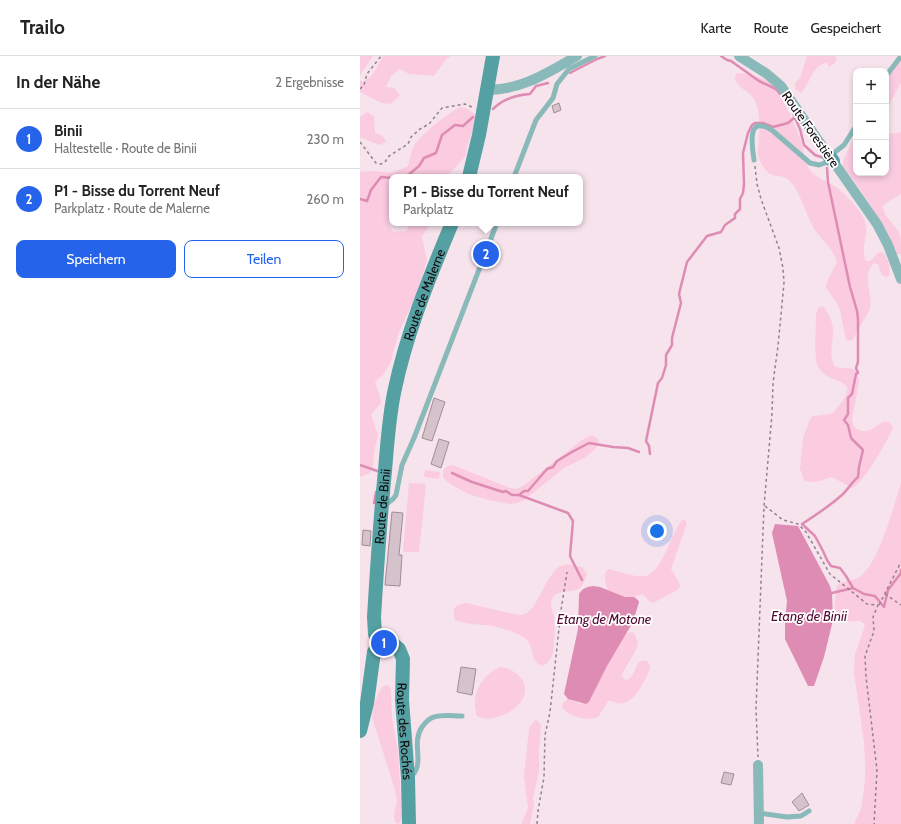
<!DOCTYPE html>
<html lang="de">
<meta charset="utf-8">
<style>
:root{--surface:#fff;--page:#f2f2f2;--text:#222;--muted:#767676;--line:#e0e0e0;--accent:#2563eb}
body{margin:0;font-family:Cabin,sans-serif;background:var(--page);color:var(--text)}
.controls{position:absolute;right:12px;top:12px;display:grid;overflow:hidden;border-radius:8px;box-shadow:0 2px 6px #0003}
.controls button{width:36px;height:36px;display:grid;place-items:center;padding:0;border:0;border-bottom:1px solid var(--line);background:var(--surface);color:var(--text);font:20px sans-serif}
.you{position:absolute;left:297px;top:475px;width:14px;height:14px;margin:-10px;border:3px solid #fff;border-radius:50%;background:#1a73e8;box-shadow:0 0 0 6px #1a73e833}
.badge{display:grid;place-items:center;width:26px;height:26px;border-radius:50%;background:var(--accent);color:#fff;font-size:13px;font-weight:700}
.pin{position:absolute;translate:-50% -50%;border:2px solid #fff;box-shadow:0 1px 4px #0006}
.popup{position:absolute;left:29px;top:118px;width:194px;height:52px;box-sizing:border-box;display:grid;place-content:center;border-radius:8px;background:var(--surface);filter:drop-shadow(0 1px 3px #0005);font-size:13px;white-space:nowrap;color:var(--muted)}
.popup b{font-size:15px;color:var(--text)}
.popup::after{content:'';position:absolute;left:50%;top:100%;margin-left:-8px;border:8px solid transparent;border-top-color:var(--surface)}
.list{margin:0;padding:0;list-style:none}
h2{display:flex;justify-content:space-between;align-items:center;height:52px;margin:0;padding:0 16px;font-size:17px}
h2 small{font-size:13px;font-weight:400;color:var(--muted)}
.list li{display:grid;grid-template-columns:26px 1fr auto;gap:12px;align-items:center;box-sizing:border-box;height:60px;padding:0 16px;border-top:1px solid var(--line)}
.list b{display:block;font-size:15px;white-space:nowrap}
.list p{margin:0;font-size:13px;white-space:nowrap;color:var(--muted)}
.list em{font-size:13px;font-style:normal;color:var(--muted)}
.actions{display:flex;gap:8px;padding:12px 16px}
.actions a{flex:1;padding:9px 0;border:1px solid var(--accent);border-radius:8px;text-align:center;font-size:14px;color:var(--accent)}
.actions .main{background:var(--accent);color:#fff}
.icon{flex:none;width:22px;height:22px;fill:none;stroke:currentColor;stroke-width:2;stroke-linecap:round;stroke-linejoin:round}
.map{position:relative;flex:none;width:541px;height:768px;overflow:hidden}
header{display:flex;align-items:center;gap:24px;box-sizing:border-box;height:56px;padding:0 20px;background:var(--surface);border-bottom:1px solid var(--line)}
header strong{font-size:19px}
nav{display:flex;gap:22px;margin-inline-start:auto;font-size:14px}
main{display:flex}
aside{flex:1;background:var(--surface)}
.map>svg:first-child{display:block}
.green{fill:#fbcbe0}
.water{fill:#de8cb3}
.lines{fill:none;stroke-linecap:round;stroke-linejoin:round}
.stream{stroke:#de8cb3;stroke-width:2.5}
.building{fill:#d5c2ca;stroke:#a08e95}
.path{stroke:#91838a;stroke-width:1.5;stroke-dasharray:3 3;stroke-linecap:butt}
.lane{stroke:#8ab9ba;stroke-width:5}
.street{stroke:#8ab9ba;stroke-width:10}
.secondary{stroke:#55a0a2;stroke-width:14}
.labels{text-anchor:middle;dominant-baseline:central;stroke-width:3.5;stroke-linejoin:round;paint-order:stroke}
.street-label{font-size:13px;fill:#100a0d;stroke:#fff}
.water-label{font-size:14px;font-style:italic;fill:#530a35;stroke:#fff}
</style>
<header>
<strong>Trailo</strong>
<nav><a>Karte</a><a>Route</a><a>Gespeichert</a></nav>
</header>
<main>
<aside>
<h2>In der Nähe<small>2 Ergebnisse</small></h2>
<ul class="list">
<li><span class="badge">1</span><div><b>Binii</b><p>Haltestelle · Route de Binii</p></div><em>230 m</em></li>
<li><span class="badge">2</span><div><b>P1 - Bisse du Torrent Neuf</b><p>Parkplatz · Route de Malerne</p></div><em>260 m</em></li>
</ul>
<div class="actions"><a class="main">Speichern</a><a>Teilen</a></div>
</aside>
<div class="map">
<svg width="541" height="768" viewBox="0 0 541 768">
<rect width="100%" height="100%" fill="#f7e3ec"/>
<!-- green -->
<path class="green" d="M 0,0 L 13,0 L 0,19 Z
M 23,0 L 91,0 L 86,3 L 74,20 L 49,18 L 40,13 L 31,20 L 26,31 L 34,32 L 40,39 L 31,48 L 22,47 L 0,36 L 0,24 L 2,26 C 15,21 16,11 23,0 Z
M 447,0 L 474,0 L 477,2 L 475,7 L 469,11 L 466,6 C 449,14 452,25 441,37 L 435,33 L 435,27 L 440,22 Z
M 541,0 L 541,27 L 532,43 L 526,58 L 526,23 Z
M 377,17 C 384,17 400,21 407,24 C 419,30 438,75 442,88 C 444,97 445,110 452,117 C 459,123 469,126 476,131 C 486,139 499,152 504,163 C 511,178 499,190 506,205 L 510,205 L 518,197 L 523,196 C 528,203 531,211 529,220 L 526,221 L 522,219 L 518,208 L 514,207 C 501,221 513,236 510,253 L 493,283 L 490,285 L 486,283 L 480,254 L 475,244 L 466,232 C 467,222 473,215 477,206 C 473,192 460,183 453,171 C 445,156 441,138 430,125 C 421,115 411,127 401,107 C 395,96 398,94 399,84 C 400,73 400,58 396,47 C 393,35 375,33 375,20 Z
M 100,51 L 108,53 L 117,60 L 115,70 L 108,87 L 105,101 L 87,120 L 32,121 L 32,157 L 28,166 L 33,176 L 46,175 L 51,167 L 71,167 L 62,181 L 67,204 L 56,240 L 39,276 L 30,308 L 22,320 L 15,326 L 20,340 L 21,347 L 11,359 L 18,379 L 14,396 L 13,410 L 10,417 L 0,421 L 0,115 L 2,116 L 13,115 L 33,117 L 48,110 C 49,104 51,97 53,92 C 61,77 86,59 100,51 Z
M 7,56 L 14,60 L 15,77 L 23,80 L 26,86 L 19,89 L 0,81 L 0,61 Z
M 541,76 L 541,138 L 523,149 C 521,159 536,169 540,179 C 541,184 541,192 541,198 L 536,198 L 530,183 L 509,147 L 483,110 L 483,104 L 496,78 L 496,117 L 526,117 L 526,77 L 530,78 Z
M 463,250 C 468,256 474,268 473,276 C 473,289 468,299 475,311 C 488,314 497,307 499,326 L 492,364 L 494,371 C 498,374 502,376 507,375 C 516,373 529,356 533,373 C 526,385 504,428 492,432 L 472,421 C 462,424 453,429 444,424 L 440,413 L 443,382 L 450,363 L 453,360 L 472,358 C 510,316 467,334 457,308 C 454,299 456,269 456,258 L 458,252 Z
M 232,379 L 237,382 L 239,386 L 236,392 L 226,401 L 204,412 L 163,445 L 157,447 L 150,448 L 129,444 L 108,438 L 87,426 L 83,421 L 83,414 L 88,410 L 93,409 L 150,432 L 156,433 L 163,430 L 222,384 Z
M 65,414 L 80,416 L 79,423 L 64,421 Z
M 49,427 L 66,428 L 59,496 L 43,496 Z
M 541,427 L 541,768 L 494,768 L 501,753 L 505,725 L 505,707 L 504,686 L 494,617 L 495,598 L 505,570 C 498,555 474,581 475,547 C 476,541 475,534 478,528 C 484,525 492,525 498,522 C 518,511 534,449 541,427 Z
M 322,464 L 325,464 L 327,467 L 311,513 L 319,526 L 320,531 L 317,534 L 293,547 L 290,546 L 283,538 L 274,541 L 265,541 L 248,535 C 246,527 242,519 248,513 C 260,516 273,521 285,520 C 302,518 311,477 322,464 Z
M 207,508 L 222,511 L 227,518 C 225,522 224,529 220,532 C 210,539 195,531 191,546 C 190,551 193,556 194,561 C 195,571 195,593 191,602 C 189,606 186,608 182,610 C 165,602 179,589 160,579 C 151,575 142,572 133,570 C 120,568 107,569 95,564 C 92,552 94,549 106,547 L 153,558 L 161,559 L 167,557 L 174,550 L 189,522 L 198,511 Z
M 270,576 L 274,577 L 278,586 L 276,594 L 262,618 L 263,622 L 266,624 C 279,620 272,602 287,605 L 290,609 L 290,613 C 284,625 277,644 263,647 C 257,649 253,644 248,645 L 238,661 C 232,663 227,663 221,662 C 213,660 192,652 208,643 L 221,648 L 229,646 L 247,610 L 266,578 Z
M 140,611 C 149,612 154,615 161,622 C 180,646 132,672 116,659 C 116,654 114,648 115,643 C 117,628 128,616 140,611 Z
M 26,629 L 29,630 L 31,634 L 32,662 L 38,695 L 42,761 L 41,765 L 38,768 L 35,766 L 34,757 L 37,745 L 35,734 L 12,661 L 14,647 L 22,631 Z
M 177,664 L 181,669 L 179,695 L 179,715 L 173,743 L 174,749 L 170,768 L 162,768 L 163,764 L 168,752 L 164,720 L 169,672 L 174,665 Z"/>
<!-- water -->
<path class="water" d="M 415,468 L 438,470 L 470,530 L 472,537 L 473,564 L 464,601 L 454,630 L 448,630 L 425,583 L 425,566 L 427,545 L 412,477 Z
M 233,530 L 240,531 L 265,541 L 274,541 L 278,544 L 279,546 L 273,566 L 247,610 L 229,646 L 226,648 L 208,643 L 204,638 L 218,573 L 219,538 C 223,532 226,531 233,530 Z"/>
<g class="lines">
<!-- stream -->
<path class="stream" d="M 361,0 L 367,4 L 371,5 L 399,25 L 416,33 L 422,40
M 210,17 L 237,3 L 245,0
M 430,51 L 440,73 L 444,89 L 455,99 L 464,102
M 133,53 C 143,43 155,39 170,38 L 176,30 L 188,27
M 467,112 L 468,126 L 490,231 L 497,255 L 498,263 L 498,306 L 496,312 L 498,317 L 496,318 L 492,338 L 488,342 L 488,358 L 484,364 L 488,369 L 491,382 L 503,394 L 499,411 L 498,421 C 492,426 489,432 483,438 C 471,449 456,459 442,468 L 455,480 L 463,495 L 467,504 L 471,510 L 480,512 L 486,520 L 493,532
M 46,121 L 59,110 L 64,102 L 76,97 L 82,79 L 95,69 L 103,70 L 113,61
M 0,143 L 7,145 L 11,134 L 21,121 L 32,122
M 290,398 L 289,390 L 286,385 L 298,327 L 302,322 L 306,309 L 306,299 L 312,289 L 312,282 L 321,247 L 319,238 L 327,206 L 347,180 L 361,176 L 365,169 L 375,162 L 375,158 L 380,153 L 380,143 L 383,137 L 384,128 L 383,97 L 388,77 L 392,69 L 395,67 L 403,67 L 413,71 L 428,67 L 434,62
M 0,409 L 20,416
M 92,417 L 112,426 L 143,436 L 146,435 L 152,439 L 159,439 L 164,435 L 168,435 L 187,413 L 193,411 L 197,405 L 212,396 L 229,387 L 253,391 L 268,392 L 279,396
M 159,439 L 208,457 L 213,465 L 210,500 L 222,524
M 14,447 L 16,436
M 472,537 L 493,532 L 504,538 L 515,540 L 524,551 L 528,534 L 541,517 L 541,514"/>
</g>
<!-- building -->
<path class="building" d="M 199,47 L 201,54 L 194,57 L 192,50 Z
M 74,342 L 85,346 L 72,385 L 62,382 Z
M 79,383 L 89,386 L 81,412 L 71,408 Z
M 32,456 L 43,457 L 39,499 L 42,499 L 40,530 L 25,529 Z
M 3,474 L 11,475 L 10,490 L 2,489 Z
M 101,611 L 116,613 L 112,639 L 97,636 Z
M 364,716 L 374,718 L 371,729 L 361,727 Z
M 442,737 L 449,749 L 439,755 L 432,746 Z"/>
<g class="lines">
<!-- path -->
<path class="path" d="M 0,33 L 4,29 L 7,18 L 21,0
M 0,86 L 16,107 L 21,108 L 25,106 L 29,100 L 48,88 L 51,81 L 60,73 L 69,68 L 82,52 L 105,48 L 114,52
M 395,110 L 397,128 L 401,143 L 419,192 L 423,212 L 424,227 L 418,290 L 413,327 L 412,358 L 404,450 L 396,653 L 398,701
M 405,450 L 423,464 L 438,468 L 446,476 L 470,518 L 507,548 L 518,549 L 513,561 L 514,575 L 505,600 L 506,621 L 517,714 L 514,768
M 525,538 L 541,549
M 519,549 L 541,506
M 177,768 L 178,755 L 184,721 L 185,679 L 190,656 L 201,554 L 207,516"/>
<!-- lane -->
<path class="lane" d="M 526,20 L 541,0
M 470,100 L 484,89 L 496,70
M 394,104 C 392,89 386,57 413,75 L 450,107 L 459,109 L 471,105
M 154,121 L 176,64 L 193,42 L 197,28 L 209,13 L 235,0
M 24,450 L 33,443 L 36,439 L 42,409 L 54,382 L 137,167
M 50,721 C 52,719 55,718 56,714 C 62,703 52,686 62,671 C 65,667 69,662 74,661 C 83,658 93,660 102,660
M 398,757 L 427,761 L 441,760 L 449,755"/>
<!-- street -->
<path class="street" d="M 379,0 L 407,18 L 421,30 L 469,100
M 126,34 C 162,34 187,17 217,0
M 473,105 L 517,168 L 528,189 L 541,223
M 398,709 L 399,768"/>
<!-- secondary -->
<g class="secondary">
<path d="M 469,100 L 473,105"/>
<path d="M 109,121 L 119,79 L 133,0"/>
<path id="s1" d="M 20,588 L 15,578 L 14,561 C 17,512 20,463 25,415 C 27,389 29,362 34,337 C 46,278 69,222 92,167"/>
<path id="s2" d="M 0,675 L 7,647 L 14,596 L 20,588 L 26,586 L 32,587 L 39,593 L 43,603 L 42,644 L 48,722 L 49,768"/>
</g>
</g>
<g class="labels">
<!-- street labels -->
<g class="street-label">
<text transform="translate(451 73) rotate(55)">Route Forestière</text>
<text stroke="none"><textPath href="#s1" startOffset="356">Route de Malerne</textPath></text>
<text stroke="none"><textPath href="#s1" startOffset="139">Route de Binii</textPath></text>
<text stroke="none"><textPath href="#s2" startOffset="195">Route des Rochés</textPath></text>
</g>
<!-- water labels -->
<g class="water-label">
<text x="449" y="560">Etang de Binii</text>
<text x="244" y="563">Etang de Motone</text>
</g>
</g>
</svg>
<div class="controls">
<button>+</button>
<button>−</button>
<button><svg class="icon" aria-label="locate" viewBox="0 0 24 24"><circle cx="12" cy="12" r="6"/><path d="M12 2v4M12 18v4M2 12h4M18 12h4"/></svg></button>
</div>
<div class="you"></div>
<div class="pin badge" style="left:24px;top:587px">1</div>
<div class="pin badge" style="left:126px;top:198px">2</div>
<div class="popup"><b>P1 - Bisse du Torrent Neuf</b>Parkplatz</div>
</div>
</main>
